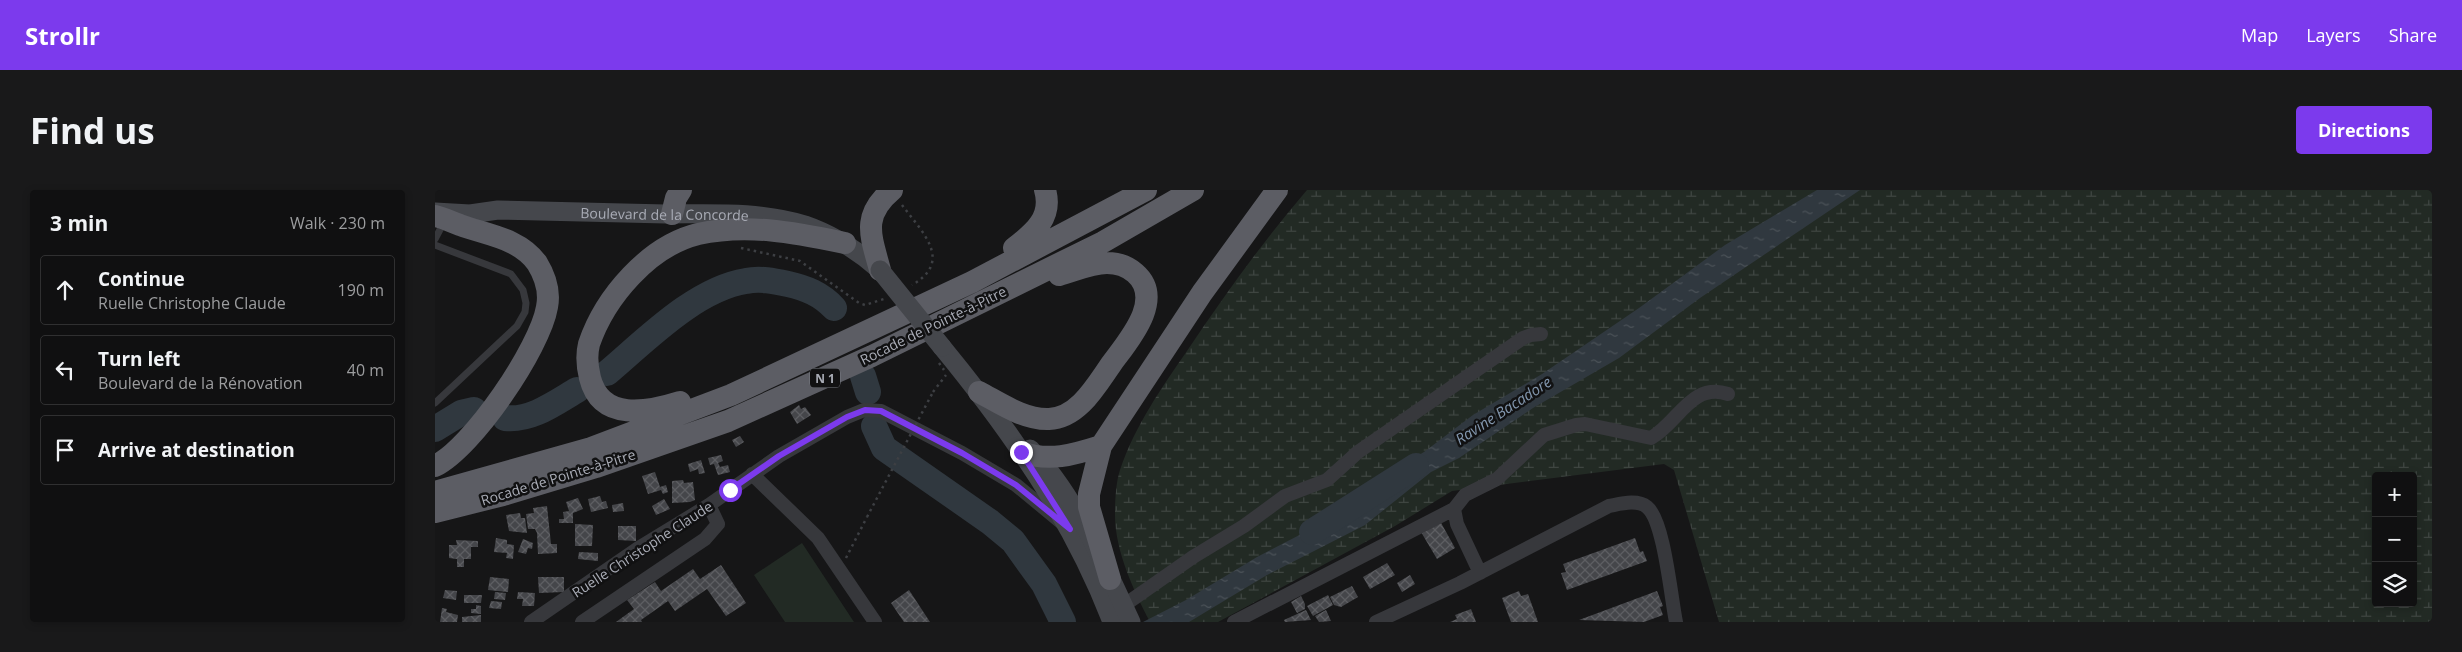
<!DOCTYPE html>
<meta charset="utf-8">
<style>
:root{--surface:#101011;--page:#19191a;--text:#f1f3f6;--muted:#9c9d9f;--line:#303031;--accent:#7c3aed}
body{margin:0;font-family:"Open Sans",sans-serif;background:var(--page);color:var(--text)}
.controls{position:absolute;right:15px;bottom:15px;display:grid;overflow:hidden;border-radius:5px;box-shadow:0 2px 8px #0003}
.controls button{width:45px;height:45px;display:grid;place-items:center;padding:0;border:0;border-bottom:1px solid var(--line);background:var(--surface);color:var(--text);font:25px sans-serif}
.stop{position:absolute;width:15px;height:15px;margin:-11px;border:4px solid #7c3aed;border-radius:50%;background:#fff}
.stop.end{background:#7c3aed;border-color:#fff;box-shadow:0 1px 5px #0008}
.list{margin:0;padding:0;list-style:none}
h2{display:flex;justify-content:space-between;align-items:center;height:65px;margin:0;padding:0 20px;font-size:21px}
h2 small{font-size:16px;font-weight:400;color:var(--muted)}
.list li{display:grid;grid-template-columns:32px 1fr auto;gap:15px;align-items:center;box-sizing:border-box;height:70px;margin:0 10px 10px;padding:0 10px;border:1px solid var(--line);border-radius:5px}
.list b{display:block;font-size:19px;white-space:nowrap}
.list p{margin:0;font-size:16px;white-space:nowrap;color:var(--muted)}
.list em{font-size:16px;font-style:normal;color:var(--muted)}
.icon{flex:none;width:28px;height:28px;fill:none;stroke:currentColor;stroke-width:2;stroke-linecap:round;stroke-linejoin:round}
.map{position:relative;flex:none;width:1997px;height:432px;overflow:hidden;border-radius:5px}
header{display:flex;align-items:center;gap:30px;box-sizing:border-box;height:70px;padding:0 25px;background:var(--accent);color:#fff}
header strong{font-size:24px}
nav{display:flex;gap:28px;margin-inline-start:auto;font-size:18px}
.intro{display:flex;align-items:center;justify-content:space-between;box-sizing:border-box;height:120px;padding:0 30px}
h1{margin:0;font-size:35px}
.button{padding:12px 22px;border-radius:5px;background:var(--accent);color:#fff;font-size:18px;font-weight:700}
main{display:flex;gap:30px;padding:0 30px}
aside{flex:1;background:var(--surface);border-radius:5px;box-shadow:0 2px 8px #0003}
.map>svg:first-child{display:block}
.green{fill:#222a24}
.wetland{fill:url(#wetland-marsh);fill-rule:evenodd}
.water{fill:url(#water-ripples)}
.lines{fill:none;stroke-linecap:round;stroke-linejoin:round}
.river{stroke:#30383f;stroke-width:26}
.building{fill:url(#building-cross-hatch)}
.path{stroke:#3d3f43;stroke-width:2.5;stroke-dasharray:2.5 4;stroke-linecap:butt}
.service{stroke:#37383c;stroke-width:7}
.minor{stroke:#37383c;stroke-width:14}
.secondary{stroke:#45474c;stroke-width:19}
.trunk{stroke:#5c5d64;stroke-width:22}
.path-bridge{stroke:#3d3f43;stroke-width:2.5;stroke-dasharray:2.5 4;stroke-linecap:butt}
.secondary-bridge{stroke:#45474c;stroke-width:19}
.route{stroke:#7c3aed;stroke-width:6}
.labels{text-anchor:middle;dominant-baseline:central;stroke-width:5;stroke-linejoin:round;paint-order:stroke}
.shield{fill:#111112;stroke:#7b7e85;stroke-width:1}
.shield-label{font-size:12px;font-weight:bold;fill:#a9acb6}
.street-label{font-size:14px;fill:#a9acb6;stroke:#111112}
.water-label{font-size:15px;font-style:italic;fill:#8397ae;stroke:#111112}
</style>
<header>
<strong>Strollr</strong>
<nav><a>Map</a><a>Layers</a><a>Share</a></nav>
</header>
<div class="intro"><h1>Find us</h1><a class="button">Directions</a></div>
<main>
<aside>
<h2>3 min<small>Walk · 230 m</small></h2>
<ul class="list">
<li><svg class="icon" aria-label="ahead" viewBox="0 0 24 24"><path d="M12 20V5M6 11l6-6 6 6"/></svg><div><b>Continue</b><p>Ruelle Christophe Claude</p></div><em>190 m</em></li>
<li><svg class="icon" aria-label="left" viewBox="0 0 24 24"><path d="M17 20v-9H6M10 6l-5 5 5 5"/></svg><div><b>Turn left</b><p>Boulevard de la Rénovation</p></div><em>40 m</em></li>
<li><svg class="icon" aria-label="arrive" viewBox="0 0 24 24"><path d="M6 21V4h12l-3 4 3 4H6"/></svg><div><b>Arrive at destination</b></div></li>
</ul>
</aside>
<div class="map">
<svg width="1997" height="432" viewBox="0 0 1997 432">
<defs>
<pattern id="wetland-marsh" width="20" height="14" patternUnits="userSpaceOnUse" patternTransform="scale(1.25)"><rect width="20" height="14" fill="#222a24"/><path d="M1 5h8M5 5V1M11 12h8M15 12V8" fill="none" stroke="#3f4642"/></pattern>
<pattern id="water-ripples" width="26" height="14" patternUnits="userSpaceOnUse" patternTransform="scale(1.25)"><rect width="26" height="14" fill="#30383f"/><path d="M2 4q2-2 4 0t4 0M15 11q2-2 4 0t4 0" fill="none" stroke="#4b5258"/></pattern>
<pattern id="building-cross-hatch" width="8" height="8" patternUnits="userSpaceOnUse" patternTransform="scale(1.25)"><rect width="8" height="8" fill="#45464a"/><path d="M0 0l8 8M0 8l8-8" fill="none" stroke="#5d5e62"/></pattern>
</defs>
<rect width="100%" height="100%" fill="#161617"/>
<!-- green -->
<path class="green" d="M 367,353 L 419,432 L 350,432 L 319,385 Z"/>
<!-- wetland -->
<path class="wetland" d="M 872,0 L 1997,0 L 1997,432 L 1284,432 L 1239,280 L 1229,274 L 1017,301 L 960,336 L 783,432 L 715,432 C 699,401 680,361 680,325 C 680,311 681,292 685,280 C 700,235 728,196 754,158 C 791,103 829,50 872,0 ZM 1941,286 L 1978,286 L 1978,413 L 1941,413 Z"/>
<!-- water -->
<path class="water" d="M 1382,0 L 1425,0 L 1265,108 L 1184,168 L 1098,218 L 1024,268 L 996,282 L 930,335 L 832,385 L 754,432 L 708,432 L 751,410 L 822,367 L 907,323 L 950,296 L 951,285 L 989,262 L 1038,225 L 1107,184 L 1204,118 L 1290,55 Z"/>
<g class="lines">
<!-- river -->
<path class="river" d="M 172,183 C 210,151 260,99 311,91 C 325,88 339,91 353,94 C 371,98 386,104 399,118
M 428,186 L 433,202
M 70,228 C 96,231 120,213 142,200
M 439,236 L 449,258 L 555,332 L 578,351 L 609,394 L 628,432
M 0,239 L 26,223 L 39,220
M 877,342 L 981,276"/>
</g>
<!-- building -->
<path class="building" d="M 364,215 L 366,219 L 370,217 L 376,225 L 362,234 L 355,222 Z
M 305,246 L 309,252 L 301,257 L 297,250 Z
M 286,265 L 288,271 L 283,273 L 285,277 L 293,275 L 295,282 L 283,285 L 279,274 L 275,275 L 273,268 Z
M 266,270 L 270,283 L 264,284 L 263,279 L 255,282 L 253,274 Z
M 220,282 L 225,297 L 231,295 L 233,302 L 228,304 L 226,300 L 213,304 L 207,286 Z
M 248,290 L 249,293 L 258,292 L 260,310 L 255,312 L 237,313 L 237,291 Z
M 165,306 L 167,312 L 171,311 L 173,318 L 156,322 L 153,309 Z
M 143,308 L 148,319 L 138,323 L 138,333 L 124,333 L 124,329 L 129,329 L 128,322 L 134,321 L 131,312 Z
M 229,309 L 235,319 L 221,325 L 217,316 Z
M 188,313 L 189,321 L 178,322 L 177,315 Z
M 112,316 L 116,354 L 122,354 L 122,363 L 103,364 L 102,343 L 100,339 L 93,339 L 91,324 L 99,323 L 98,318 Z
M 85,323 L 86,328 L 90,328 L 92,343 L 74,341 L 71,325 Z
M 1005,331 L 1020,358 L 1002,369 L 986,342 Z
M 140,334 L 158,335 L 157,356 L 140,356 Z
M 183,336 L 201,336 L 201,351 L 183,350 Z
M 61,348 L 72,350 L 72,354 L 79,355 L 78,369 L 71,368 L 72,363 L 59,362 Z
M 1200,348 L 1205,362 L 1208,361 L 1212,371 L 1132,400 L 1126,383 L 1131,382 L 1128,374 Z
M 88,349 L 98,353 L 97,359 L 93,358 L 91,364 L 83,362 Z
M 21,350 L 43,351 L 43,357 L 36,357 L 36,369 L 29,369 L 29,377 L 22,377 L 22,369 L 14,368 L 14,355 L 22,355 Z
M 144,362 L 163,363 L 163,371 L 143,369 Z
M 952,373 L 960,385 L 935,399 L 928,387 Z
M 286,375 L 311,413 L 291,426 L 272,399 L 240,421 L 233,411 L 206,430 L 207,432 L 181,432 L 199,419 L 192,410 L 220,392 L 226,401 L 258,379 L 265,389 Z
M 975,385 L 980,394 L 967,402 L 962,393 Z
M 55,387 L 74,389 L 73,402 L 53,400 Z
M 103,387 L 129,387 L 129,402 L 104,403 Z
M 917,396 L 923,407 L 906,417 L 899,415 L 895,407 Z
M 10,400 L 22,401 L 21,410 L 8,408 Z
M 474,400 L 495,432 L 469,432 L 456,413 Z
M 1084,401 L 1086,406 L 1093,404 L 1103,432 L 1076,432 L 1067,408 Z
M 1222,401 L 1228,416 L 1225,417 L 1228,425 L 1209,432 L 1144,430 Z
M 60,402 L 71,403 L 70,410 L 59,409 Z
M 83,402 L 100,403 L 99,416 L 87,416 L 88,409 L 82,409 Z
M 29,405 L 47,405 L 46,413 L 29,413 Z
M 893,405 L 898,415 L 878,426 L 872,416 Z
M 866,406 L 870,414 L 870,419 L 862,423 L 856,412 Z
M 56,411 L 67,412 L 66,419 L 54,418 Z
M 41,415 L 46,416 L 46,424 L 36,423 L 36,419 L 41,419 Z
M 7,418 L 12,419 L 11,422 L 23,425 L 22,432 L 5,432 Z
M 1036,419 L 1041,432 L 1015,432 L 1022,429 L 1020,425 Z
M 871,420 L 876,430 L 850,432 L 849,430 Z
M 891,420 L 896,431 L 884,432 L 880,426 Z
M 46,425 L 46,432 L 27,432 L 27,427 Z"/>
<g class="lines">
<!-- path -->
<path class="path" d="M 467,15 C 487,42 519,71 477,95
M 306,58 L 365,71 L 424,113 L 430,115 L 449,109
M 498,202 L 511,185
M 411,368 L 432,327"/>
<!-- service -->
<path class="service" d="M 0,49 L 9,32
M 0,55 L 76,84 L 88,100 L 91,113 L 90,122 L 82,136 L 0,213"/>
<!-- minor -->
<path class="minor" d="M 317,284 L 383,348 L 440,432
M 1045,383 L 1022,334 L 1019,319 L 1030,305 L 1062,289 L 1109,245 L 1141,235 L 1150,234 L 1216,248 C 1244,232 1256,192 1293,204
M 688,416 L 758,367 L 809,336 L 850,306 L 892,290 L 923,262 L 1088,148 L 1096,145 L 1106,144
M 96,432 L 202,359 L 274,315 L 344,266 L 412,227 L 429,220 L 446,221 L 527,263 L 581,295 L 626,332
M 147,432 L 270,349 L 283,334 L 274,315
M 799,432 L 1019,319
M 941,432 L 1025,393 L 1174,316 C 1185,314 1202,309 1212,317 C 1229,330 1236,408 1241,432"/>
<!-- secondary -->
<g class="secondary">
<path id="s1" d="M 0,22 L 35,24 L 63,20 C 119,21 175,23 231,24 C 276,24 326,21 370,35 C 399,45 422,60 445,80"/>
<path d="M 507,157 C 576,241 638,330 677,432"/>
<path d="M 595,259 C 640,305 669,374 696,432"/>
</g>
<!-- trunk -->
<path class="trunk" d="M 237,24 L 241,8 L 246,0
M 0,26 C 9,28 16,32 25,35 C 52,45 84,48 102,73 C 110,86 115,102 112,117 C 105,158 38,257 0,276
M 579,58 C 599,43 618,27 610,0
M 445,80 C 436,46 426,26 457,0
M 544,202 C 565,213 589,230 614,229 C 644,228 662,194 677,173 C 694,150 730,109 700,83 C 692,76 683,73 672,73 C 656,73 639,81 624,85
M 245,212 C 213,222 166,232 155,188 C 152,176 151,166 154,154 C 170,107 214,56 263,44 C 313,33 361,43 410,53
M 586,262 C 614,272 638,265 666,256
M 0,302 L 156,258 L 296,205 L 537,92 L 711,0
M 0,322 L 68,305 L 161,277 L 293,231 L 437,166 L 668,52 L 758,0
M 675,389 L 654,317 L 654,304 L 666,256 L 767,103 L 842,0"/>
<!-- path-bridge -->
<path class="path-bridge" d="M 504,173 L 509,180
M 432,327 L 498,202"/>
<!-- secondary-bridge -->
<path class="secondary-bridge" d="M 445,80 L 507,157"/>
</g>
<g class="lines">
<!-- route -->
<path class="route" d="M 295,300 L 344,266 L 412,227 L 430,220 L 446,221 L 527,263 L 581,295 L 635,339 L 586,262"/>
</g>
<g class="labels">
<!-- shield labels -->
<rect class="shield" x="375" y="178.5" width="30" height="19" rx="4"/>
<g class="shield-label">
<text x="390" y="188">N 1</text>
</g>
<!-- street labels -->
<g class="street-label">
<text stroke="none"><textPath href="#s1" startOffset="230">Boulevard de la Concorde</textPath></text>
<text transform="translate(498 135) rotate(-26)">Rocade de Pointe-à-Pitre</text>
<text transform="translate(123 287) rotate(-17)">Rocade de Pointe-à-Pitre</text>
<text transform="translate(207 359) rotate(-33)">Ruelle Christophe Claude</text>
</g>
<!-- water labels -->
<g class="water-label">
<text transform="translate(1068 220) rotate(-33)">Ravine Bacadore</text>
</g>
</g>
</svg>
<div class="controls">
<button>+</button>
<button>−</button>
<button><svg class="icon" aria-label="layers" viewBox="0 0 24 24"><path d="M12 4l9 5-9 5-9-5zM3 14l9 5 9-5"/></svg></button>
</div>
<div class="stop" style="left:295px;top:300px"></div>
<div class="stop end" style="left:586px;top:262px"></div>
</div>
</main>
